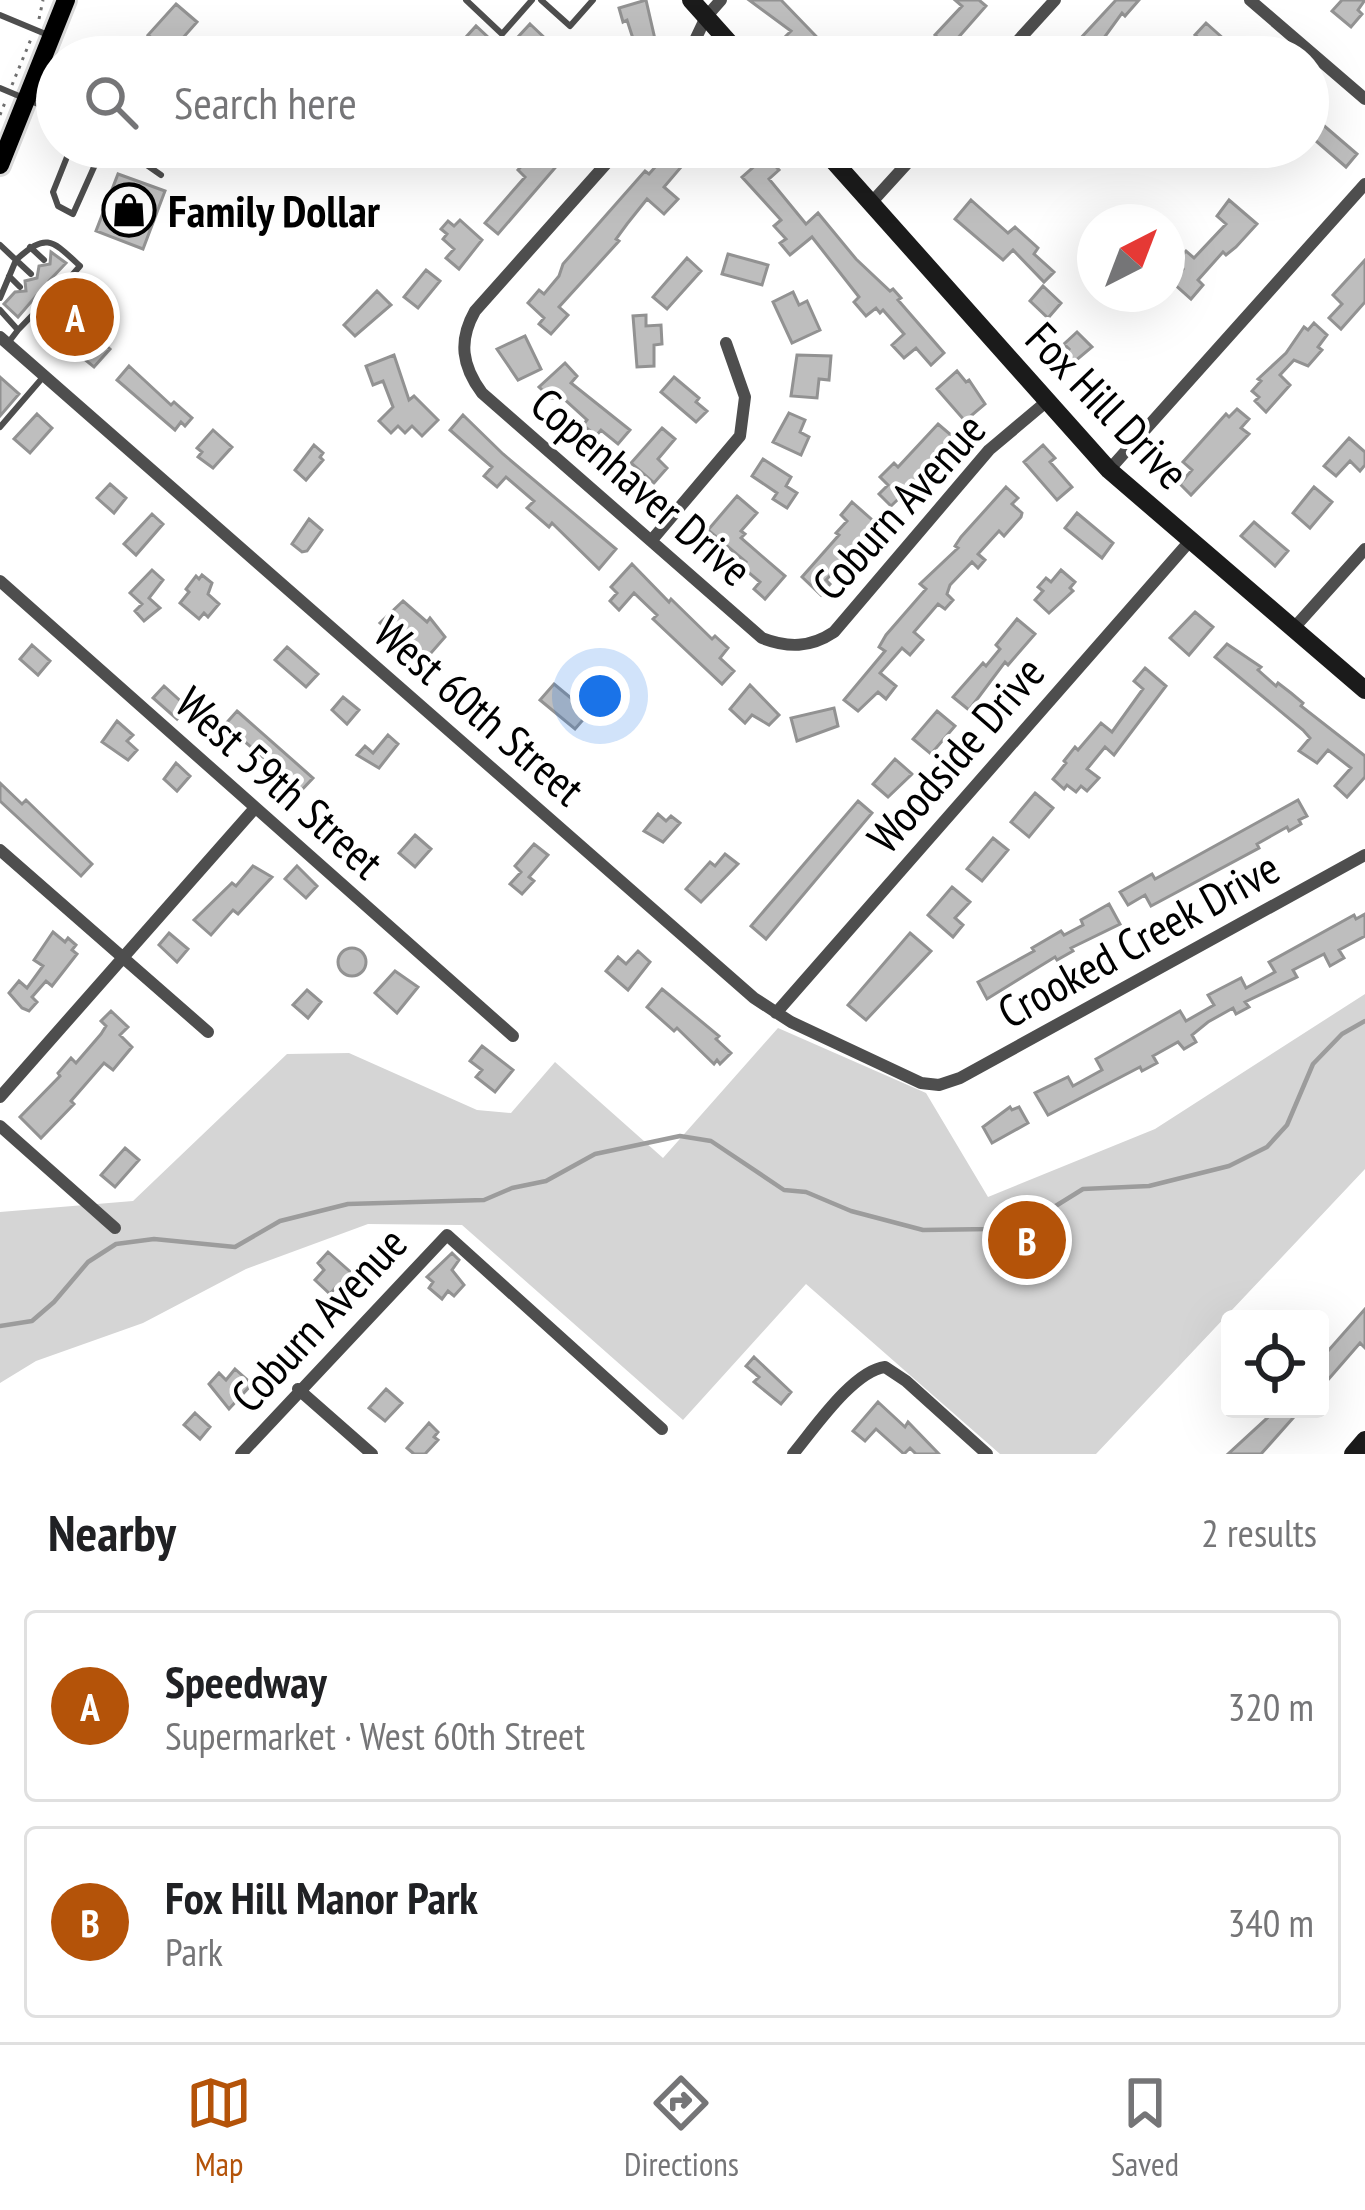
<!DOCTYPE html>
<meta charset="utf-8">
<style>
:root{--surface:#fff;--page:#f2f2f2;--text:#202124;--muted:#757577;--line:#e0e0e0;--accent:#b45309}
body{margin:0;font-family:"PT Sans Narrow",sans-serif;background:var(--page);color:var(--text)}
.controls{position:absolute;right:36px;bottom:36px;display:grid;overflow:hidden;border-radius:12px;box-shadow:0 12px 48px #0002}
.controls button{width:108px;height:108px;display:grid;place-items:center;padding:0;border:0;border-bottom:3px solid var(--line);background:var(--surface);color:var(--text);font:60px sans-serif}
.compass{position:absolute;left:1077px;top:204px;width:108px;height:108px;border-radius:50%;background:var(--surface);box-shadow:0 12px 48px #0002;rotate:42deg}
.you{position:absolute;left:600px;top:696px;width:42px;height:42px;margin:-30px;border:9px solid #fff;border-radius:50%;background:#1a73e8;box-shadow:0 0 0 18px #1a73e833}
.badge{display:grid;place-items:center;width:78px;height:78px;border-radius:50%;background:var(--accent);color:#fff;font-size:39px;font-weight:700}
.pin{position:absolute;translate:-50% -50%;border:6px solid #fff;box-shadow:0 3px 12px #0006}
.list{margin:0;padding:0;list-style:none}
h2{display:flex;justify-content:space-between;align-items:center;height:156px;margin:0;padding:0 48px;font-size:51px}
h2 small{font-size:39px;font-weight:400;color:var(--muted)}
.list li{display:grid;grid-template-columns:78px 1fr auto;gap:36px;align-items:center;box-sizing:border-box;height:192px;margin:0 24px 24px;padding:0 24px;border:3px solid var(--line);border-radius:12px}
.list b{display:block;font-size:45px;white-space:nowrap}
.list p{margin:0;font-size:39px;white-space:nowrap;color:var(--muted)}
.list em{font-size:39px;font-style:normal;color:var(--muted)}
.icon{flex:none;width:66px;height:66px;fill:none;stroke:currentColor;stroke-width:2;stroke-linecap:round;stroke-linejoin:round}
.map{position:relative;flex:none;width:1365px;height:1454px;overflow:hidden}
.search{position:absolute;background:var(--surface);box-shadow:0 12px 48px #0002;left:36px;right:36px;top:36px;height:132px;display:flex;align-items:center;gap:30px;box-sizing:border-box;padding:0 42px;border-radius:66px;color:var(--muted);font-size:45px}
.sheet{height:588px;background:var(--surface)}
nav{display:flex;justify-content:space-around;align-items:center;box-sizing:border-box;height:168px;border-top:3px solid var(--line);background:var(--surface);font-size:33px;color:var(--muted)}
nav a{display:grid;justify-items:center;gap:6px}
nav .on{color:var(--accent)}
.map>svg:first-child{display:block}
.green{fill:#d5d5d5}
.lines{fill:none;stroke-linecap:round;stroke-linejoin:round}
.stream{stroke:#9c9c9c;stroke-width:4.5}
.building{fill:#bebebe;stroke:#929292;stroke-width:3}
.primary-casing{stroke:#dbdbdb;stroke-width:24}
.path{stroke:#707070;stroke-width:3;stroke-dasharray:3 6;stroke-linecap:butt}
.lane{stroke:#4e4e4e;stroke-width:6}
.street{stroke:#4e4e4e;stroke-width:12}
.secondary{stroke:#1b1b1b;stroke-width:18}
.primary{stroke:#000;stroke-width:18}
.labels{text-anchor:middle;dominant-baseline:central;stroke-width:9;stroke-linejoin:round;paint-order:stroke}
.poi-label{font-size:45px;font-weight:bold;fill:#000;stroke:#fff;text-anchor:start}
.street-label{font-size:45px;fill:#000;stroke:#fff}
</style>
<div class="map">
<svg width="1365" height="1454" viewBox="0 0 1365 1454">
<rect width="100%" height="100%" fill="#fff"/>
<!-- green -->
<path class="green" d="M 1365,994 L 1365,1169 L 1096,1454 L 1000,1454 L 806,1284 L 683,1420 L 462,1225 L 368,1224 L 246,1269 L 143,1323 L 36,1361 L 0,1383 L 0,1212 L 133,1201 L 287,1054 L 349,1053 L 477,1110 L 511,1113 L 555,1062 L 663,1158 L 778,1028 L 926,1093 L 988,1197 L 1155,1129 Z"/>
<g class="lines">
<!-- stream -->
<path class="stream" d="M 0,1326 L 32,1321 L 54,1302 L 88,1262 L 116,1244 L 154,1239 L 235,1247 L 280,1221 L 348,1204 L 484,1200 L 512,1188 L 546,1181 L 595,1154 L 680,1136 L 711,1141 L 784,1190 L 806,1192 L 851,1211 L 923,1230 L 990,1229 L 1054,1207 L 1083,1189 L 1149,1186 L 1229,1166 L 1267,1147 L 1287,1125 L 1313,1064 L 1342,1034 L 1365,1021"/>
</g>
<!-- building -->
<path class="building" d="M 646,0 L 657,48 L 638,54 L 627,20 L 623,22 L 619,8 Z
M 749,0 L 781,0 L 836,57 L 808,57 L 786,36 L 791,31 Z
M 955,0 L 979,0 L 986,6 L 949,48 L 935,35 L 962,6 Z
M 1116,0 L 1139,0 L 1125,16 L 1122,13 L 1093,53 L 1079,40 Z
M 1342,0 L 1365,0 L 1358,10 L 1362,14 L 1351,27 L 1332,11 Z
M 176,4 L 197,22 L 166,57 L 143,57 L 156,42 L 148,35 Z
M 1206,23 L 1244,57 L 1220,57 L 1195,35 Z
M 530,24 L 548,41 L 534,57 L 467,57 L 456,48 L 476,26 L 504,52 Z
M 1308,112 L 1357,154 L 1346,167 L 1308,134 Z
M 538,147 L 560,162 L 498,234 L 485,223 L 525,177 L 518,170 L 526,161 L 523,158 L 531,148 L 535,151 Z
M 673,147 L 708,147 L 693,165 L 687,160 L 664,187 L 678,199 L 664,214 L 647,199 L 627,224 L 616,239 L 619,241 L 559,307 L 568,315 L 551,334 L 539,324 L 544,318 L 528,303 L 539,290 L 544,294 L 559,276 L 563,264 L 645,171 L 649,174 Z
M 766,156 L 779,170 L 769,179 L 806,224 L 818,213 L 856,259 L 890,291 L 893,289 L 901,298 L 898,300 L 944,353 L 931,365 L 916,348 L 904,358 L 892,345 L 904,334 L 883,310 L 880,313 L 876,308 L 866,316 L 854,302 L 859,297 L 812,237 L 790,255 L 780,243 L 786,239 L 774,226 L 781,220 L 742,177 Z
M 118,174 L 165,191 L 143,249 L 96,231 Z
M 971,200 L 1008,233 L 1015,227 L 1038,248 L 1034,254 L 1054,272 L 1044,282 L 1013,250 L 1003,260 L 955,219 Z
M 1229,200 L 1257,224 L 1236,247 L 1226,255 L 1223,252 L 1198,280 L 1203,285 L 1191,299 L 1172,282 L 1183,269 L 1176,262 L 1186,251 L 1194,258 L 1226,224 L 1217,216 Z
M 460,220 L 482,240 L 459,269 L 446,258 L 454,249 L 443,239 L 447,234 L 441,229 L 448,221 L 454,226 Z
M 51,252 L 66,263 L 49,281 L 53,295 L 65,295 L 72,302 L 77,295 L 89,294 L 108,312 L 90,331 L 110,349 L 94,367 L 53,334 L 52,323 L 58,316 L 50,308 L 48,297 L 36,296 L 18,317 L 4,304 L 15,292 L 26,291 L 25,281 L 37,278 L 39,266 L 50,264 Z
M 728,254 L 768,265 L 762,285 L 722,274 Z
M 687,258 L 701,271 L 667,309 L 653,297 Z
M 1365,260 L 1365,302 L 1341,329 L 1329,318 L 1342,304 L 1333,295 Z
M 426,270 L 440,281 L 418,308 L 404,297 Z
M 1043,286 L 1061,303 L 1048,318 L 1030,301 Z
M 377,291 L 391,305 L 355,336 L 344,325 Z
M 793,292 L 799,305 L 807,301 L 820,330 L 792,343 L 773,302 Z
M 646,315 L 646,326 L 661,325 L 662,344 L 654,345 L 654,366 L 637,367 L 633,316 Z
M 1314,323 L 1327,335 L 1318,347 L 1322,350 L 1308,366 L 1294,360 L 1280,375 L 1290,385 L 1266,412 L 1255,401 L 1259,397 L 1252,391 L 1261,381 L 1258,379 L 1286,353 L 1304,327 L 1308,330 Z
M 1077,332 L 1092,347 L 1074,362 L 1065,353 L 1069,349 L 1064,344 Z
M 525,336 L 541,369 L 518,380 L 497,349 Z
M 394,355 L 409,400 L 414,396 L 438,420 L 422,436 L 412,426 L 405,433 L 398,426 L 391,433 L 379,421 L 393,407 L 383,381 L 373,385 L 366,366 Z
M 797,355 L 831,356 L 829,380 L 819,379 L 817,398 L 791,396 Z
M 565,363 L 577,376 L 571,383 L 630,430 L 618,444 L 601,430 L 596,436 L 583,425 L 587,420 L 564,399 L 551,398 L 539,387 Z
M 129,366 L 171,405 L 174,402 L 192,418 L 185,426 L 181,422 L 175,430 L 117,380 Z
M 957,371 L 966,382 L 969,380 L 985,404 L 965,421 L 937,389 Z
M 0,377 L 19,394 L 0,416 Z
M 674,377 L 699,398 L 696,402 L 707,411 L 696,422 L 661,392 Z
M 1237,409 L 1249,419 L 1241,428 L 1249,434 L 1191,495 L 1180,484 L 1192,470 L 1183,462 L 1226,414 L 1229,417 Z
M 789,413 L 805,420 L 800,432 L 809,437 L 801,455 L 773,442 Z
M 37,414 L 52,428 L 30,453 L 14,439 Z
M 463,415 L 503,454 L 616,549 L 599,569 L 552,523 L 549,527 L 527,508 L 534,501 L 506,477 L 497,487 L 484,476 L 492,467 L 450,430 Z
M 938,424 L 951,435 L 937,456 L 940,459 L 891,506 L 879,494 L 888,485 L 880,477 L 894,463 L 898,467 Z
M 662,428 L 675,439 L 658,459 L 667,468 L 654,483 L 631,463 Z
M 213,430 L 232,447 L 213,468 L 198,457 L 202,452 L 197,448 Z
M 1349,438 L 1365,452 L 1365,465 L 1360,471 L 1350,461 L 1336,476 L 1324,466 Z
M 314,445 L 323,453 L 320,457 L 323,460 L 306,480 L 295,470 Z
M 1043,445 L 1055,458 L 1050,462 L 1072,487 L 1057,500 L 1024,462 Z
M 763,459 L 791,477 L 786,486 L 797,493 L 787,508 L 773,499 L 777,493 L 752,476 Z
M 110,484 L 126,498 L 114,513 L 97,498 Z
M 1006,487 L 1018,498 L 1012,504 L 1022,513 L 1021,517 L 1004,536 L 999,531 L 978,554 L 985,560 L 978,568 L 972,562 L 950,585 L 947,594 L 953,600 L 945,609 L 938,604 L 914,632 L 923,640 L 910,655 L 902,648 L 880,673 L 896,686 L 886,699 L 878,692 L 858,711 L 844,700 L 885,651 L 879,647 L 886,635 L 926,589 L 920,584 L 958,548 L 955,546 L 961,537 Z
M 1314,487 L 1332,502 L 1310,528 L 1293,513 Z
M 737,496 L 757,513 L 741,531 L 745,534 L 741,538 L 785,576 L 765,599 L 754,589 L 760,582 L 742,567 L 746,562 L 708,530 Z
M 852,502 L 878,525 L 826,580 L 830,584 L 821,595 L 802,577 L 839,535 L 836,533 L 847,521 L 841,515 Z
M 1077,513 L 1113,543 L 1102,558 L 1065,528 Z
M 152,514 L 163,524 L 136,555 L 124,544 Z
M 309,519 L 322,530 L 307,551 L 302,552 L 292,544 Z
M 1254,522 L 1288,551 L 1275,566 L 1241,536 Z
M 632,564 L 669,602 L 671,599 L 712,639 L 715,636 L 728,648 L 720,658 L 734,671 L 722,684 L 653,619 L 657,615 L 634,593 L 619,610 L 610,601 L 617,593 L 611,587 Z
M 152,570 L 163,580 L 149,598 L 160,608 L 144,621 L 135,611 L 142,604 L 130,593 Z
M 1061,570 L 1075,582 L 1070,588 L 1073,591 L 1049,613 L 1035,600 L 1043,591 L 1038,587 L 1046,578 L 1051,582 Z
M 202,575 L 212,583 L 208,594 L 219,604 L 208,617 L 204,613 L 199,619 L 180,603 L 189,592 L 186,589 L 196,576 L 199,579 Z
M 403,601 L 427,622 L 430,618 L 445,637 L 424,661 L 380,623 Z
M 1195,612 L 1213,627 L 1189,655 L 1170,638 Z
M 1017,619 L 1035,634 L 1008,665 L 1005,662 L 969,710 L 953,697 L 983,663 L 986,666 L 1000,649 L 996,645 Z
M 1227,644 L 1261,667 L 1258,670 L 1276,686 L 1278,683 L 1291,693 L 1303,703 L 1301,706 L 1365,756 L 1365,777 L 1347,797 L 1335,786 L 1351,768 L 1328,750 L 1317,763 L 1299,751 L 1310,738 L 1303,730 L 1215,657 Z
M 32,645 L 50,661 L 38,675 L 20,659 Z
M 287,647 L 318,674 L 306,687 L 275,660 Z
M 1145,668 L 1166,686 L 1114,755 L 1105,747 L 1087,769 L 1099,778 L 1087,791 L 1081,786 L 1076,792 L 1067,785 L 1064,789 L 1053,779 L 1066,763 L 1064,761 L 1075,747 L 1078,750 L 1101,723 L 1112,732 L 1143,689 L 1134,681 Z
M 554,684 L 589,713 L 575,729 L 540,700 Z
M 750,685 L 779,715 L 769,725 L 752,715 L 745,723 L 730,709 Z
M 164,686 L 187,707 L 177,719 L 153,698 Z
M 343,697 L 359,710 L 347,724 L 332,710 Z
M 834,708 L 838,726 L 797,741 L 791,718 Z
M 237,711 L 313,778 L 297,795 L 285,785 L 288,782 L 282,773 L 238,736 L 235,740 L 222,728 Z
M 937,711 L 955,726 L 931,754 L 913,739 Z
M 117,721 L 133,735 L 127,741 L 137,750 L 128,760 L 102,742 Z
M 388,735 L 398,744 L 379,768 L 357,755 L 365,746 L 373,753 Z
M 895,759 L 912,774 L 888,797 L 873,784 Z
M 176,763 L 190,776 L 177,791 L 164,779 Z
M 0,783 L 22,804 L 26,800 L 92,864 L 81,876 L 0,801 Z
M 1035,793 L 1053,808 L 1029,837 L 1011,822 Z
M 1298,800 L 1307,816 L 1299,820 L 1301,824 L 1289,831 L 1287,827 L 1257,844 L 1259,848 L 1151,906 L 1145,895 L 1128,905 L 1120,892 L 1152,874 L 1155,879 Z
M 858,801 L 872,813 L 766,939 L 751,926 Z
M 658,814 L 666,821 L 671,816 L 680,823 L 663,842 L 644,831 Z
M 415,835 L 431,849 L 415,867 L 399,853 Z
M 993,838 L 1008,850 L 982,881 L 967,869 Z
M 534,844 L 548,855 L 529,877 L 534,881 L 522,894 L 510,884 L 521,872 L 515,866 Z
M 725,854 L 738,864 L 701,902 L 686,889 L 710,862 L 715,866 Z
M 253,866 L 272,877 L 238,914 L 233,910 L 211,935 L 194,920 L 232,883 L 236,886 Z
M 297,866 L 317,886 L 306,898 L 285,879 Z
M 952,887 L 970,902 L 955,918 L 963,925 L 953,937 L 928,915 Z
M 1109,904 L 1120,924 L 1071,948 L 1073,951 L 1057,960 L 1055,957 L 987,999 L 978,982 L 1034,951 L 1032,948 L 1061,931 L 1064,935 L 1083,925 L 1081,920 Z
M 1365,914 L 1365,936 L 1339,950 L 1344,958 L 1330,966 L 1324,954 L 1293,970 L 1297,977 L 1245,1002 L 1249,1007 L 1236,1014 L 1233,1008 L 1208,1022 L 1192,1035 L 1196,1042 L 1184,1049 L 1178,1042 L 1153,1056 L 1157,1063 L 1142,1071 L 1140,1067 L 1048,1115 L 1035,1093 L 1068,1077 L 1073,1086 L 1102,1070 L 1096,1059 L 1180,1011 L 1186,1021 L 1214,1005 L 1208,995 L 1241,978 L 1246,988 L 1275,972 L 1269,962 L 1354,915 L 1356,919 Z
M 53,932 L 65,942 L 68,938 L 76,945 L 72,950 L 77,954 L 52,986 L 46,981 L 32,997 L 37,1002 L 29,1011 L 22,1008 L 9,993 L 19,981 L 27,988 L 43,966 L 34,960 Z
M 169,933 L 188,949 L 177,962 L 159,945 Z
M 910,933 L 931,951 L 866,1020 L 848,1005 Z
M338 962a14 14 0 1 1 28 0a14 14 0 1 1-28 0Z
M 638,951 L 650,962 L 628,990 L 606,971 L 618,957 L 626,964 Z
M 395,971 L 418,987 L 397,1013 L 375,993 Z
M 662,989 L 719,1036 L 716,1039 L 731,1053 L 720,1064 L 717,1060 L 714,1064 L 677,1028 L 674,1031 L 647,1007 Z
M 307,990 L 321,1002 L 308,1018 L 293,1005 Z
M 111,1011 L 128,1027 L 120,1035 L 132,1047 L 113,1070 L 104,1063 L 71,1101 L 74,1104 L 41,1138 L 20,1117 L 60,1076 L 58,1073 L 71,1058 L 76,1063 L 101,1034 L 106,1026 L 101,1021 Z
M 482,1046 L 513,1070 L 495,1092 L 476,1077 L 482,1070 L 470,1061 Z
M 1010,1107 L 1012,1110 L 1019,1107 L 1028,1123 L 992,1143 L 983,1127 Z
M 125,1148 L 139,1160 L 115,1187 L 101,1175 Z
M 328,1252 L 355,1276 L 340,1293 L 335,1288 L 330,1294 L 315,1280 L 324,1270 L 318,1263 Z
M 452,1253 L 459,1260 L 452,1270 L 464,1285 L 454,1296 L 448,1291 L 442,1299 L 429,1288 L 433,1282 L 427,1277 Z
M 1365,1309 L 1365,1348 L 1360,1343 L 1320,1389 L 1320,1360 Z
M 754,1357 L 791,1392 L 781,1404 L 754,1382 L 759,1377 L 746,1366 Z
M 235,1369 L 252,1384 L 229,1409 L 209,1384 L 219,1373 L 226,1380 Z
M 386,1389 L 402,1403 L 385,1421 L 369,1408 Z
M 878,1402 L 905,1427 L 908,1422 L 939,1454 L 916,1454 L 910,1448 L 904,1454 L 876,1429 L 865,1441 L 853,1431 Z
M 1277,1409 L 1301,1409 L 1261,1454 L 1228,1454 Z
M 195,1413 L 210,1427 L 200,1439 L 184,1425 Z
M 429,1423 L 438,1432 L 434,1437 L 438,1440 L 425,1454 L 414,1454 L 407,1448 Z"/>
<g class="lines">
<!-- primary casing -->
<g class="primary-casing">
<path id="primary" d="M 0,165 L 66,0"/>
</g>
<!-- path -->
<path class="path" d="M 39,19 L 43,0
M 12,85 L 31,39
M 0,115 L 6,100"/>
<!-- lane -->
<path class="lane" d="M 466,0 L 502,34 L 532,0
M 541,0 L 570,26 L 593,0
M 0,15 L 48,35
M 0,88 L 57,112
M 71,147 L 53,192 L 58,206 L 73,214 L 103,147
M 121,147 L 161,175
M 0,245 L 16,260 L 0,298
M 30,247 L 44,260
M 31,274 L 16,260 C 47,232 52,240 80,266 L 59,290
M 9,276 L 20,287
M 0,310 L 18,330 L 8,343
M 18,330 L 44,303
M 0,427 L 44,376"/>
<!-- street -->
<path class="street" d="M 1250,0 L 1365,99
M 687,57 L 706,17 L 721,0
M 1003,57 L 1055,0
M 621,147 L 475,311 C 458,341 462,366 482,393 L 762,638 C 788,648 810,648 834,632 L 989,450 L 1046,402
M 871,203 L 922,147
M 0,337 L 754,998 L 791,1022 L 921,1083 L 939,1085 L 960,1078 L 1365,855
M 1109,470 L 1365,184
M 651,541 L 740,436 L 745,397 L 726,343
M 0,581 L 513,1036
M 1293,629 L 1365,549
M 0,850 L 208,1032
M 776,1013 L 1189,542
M 0,1097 L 255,808
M 0,1126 L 115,1228
M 298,1389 L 372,1454
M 241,1454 L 447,1235 L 662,1429
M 793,1454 C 814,1429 853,1371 885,1367 L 906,1381 L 987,1454"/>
<!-- secondary -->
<path class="secondary" d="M 691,0 L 742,57
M 821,147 L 1109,470 L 1365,690
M 1353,1454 L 1365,1440"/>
<!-- primary -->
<use href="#primary" class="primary"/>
</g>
<!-- icons -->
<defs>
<g id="shop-ring" transform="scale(2.7)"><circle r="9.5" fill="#fff" stroke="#000" stroke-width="1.5"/><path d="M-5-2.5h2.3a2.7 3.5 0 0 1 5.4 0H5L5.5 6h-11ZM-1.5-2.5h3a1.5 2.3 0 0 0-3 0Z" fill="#000"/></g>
</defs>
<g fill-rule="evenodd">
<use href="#shop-ring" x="129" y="210"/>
</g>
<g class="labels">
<!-- poi labels -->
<g class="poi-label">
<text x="168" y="210">Family Dollar</text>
</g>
<!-- street labels -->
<g class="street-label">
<text transform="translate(1108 405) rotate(46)">Fox Hill Drive</text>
<text transform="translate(642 486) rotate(41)">Copenhaver Drive</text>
<text transform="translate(898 506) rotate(-48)">Coburn Avenue</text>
<text transform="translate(480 710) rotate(41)">West 60th Street</text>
<text transform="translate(955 754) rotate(-49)">Woodside Drive</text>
<text transform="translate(280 782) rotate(42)">West 59th Street</text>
<text transform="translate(1138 939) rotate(-29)">Crooked Creek Drive</text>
<text transform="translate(318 1319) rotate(-47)">Coburn Avenue</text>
</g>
</g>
</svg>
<div class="controls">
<button><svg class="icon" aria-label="locate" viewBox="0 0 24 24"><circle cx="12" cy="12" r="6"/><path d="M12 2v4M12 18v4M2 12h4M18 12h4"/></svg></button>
</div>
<svg class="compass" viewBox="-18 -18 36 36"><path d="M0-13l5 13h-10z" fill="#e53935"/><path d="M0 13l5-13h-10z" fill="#757577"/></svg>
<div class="you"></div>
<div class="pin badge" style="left:75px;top:317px">A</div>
<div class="pin badge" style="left:1027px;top:1240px">B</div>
<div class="search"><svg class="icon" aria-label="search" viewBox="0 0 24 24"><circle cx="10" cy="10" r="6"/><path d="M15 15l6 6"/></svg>Search here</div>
</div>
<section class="sheet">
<h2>Nearby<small>2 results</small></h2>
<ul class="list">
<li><span class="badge">A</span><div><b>Speedway</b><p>Supermarket · West 60th Street</p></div><em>320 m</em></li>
<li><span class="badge">B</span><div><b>Fox Hill Manor Park</b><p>Park</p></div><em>340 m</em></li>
</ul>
</section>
<nav>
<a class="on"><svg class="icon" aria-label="map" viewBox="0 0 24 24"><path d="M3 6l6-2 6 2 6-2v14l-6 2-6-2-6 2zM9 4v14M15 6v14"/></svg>Map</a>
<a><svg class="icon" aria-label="directions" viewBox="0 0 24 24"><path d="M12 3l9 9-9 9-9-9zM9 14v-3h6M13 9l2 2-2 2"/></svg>Directions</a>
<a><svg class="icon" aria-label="saved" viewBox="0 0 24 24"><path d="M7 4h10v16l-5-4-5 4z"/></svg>Saved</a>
</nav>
